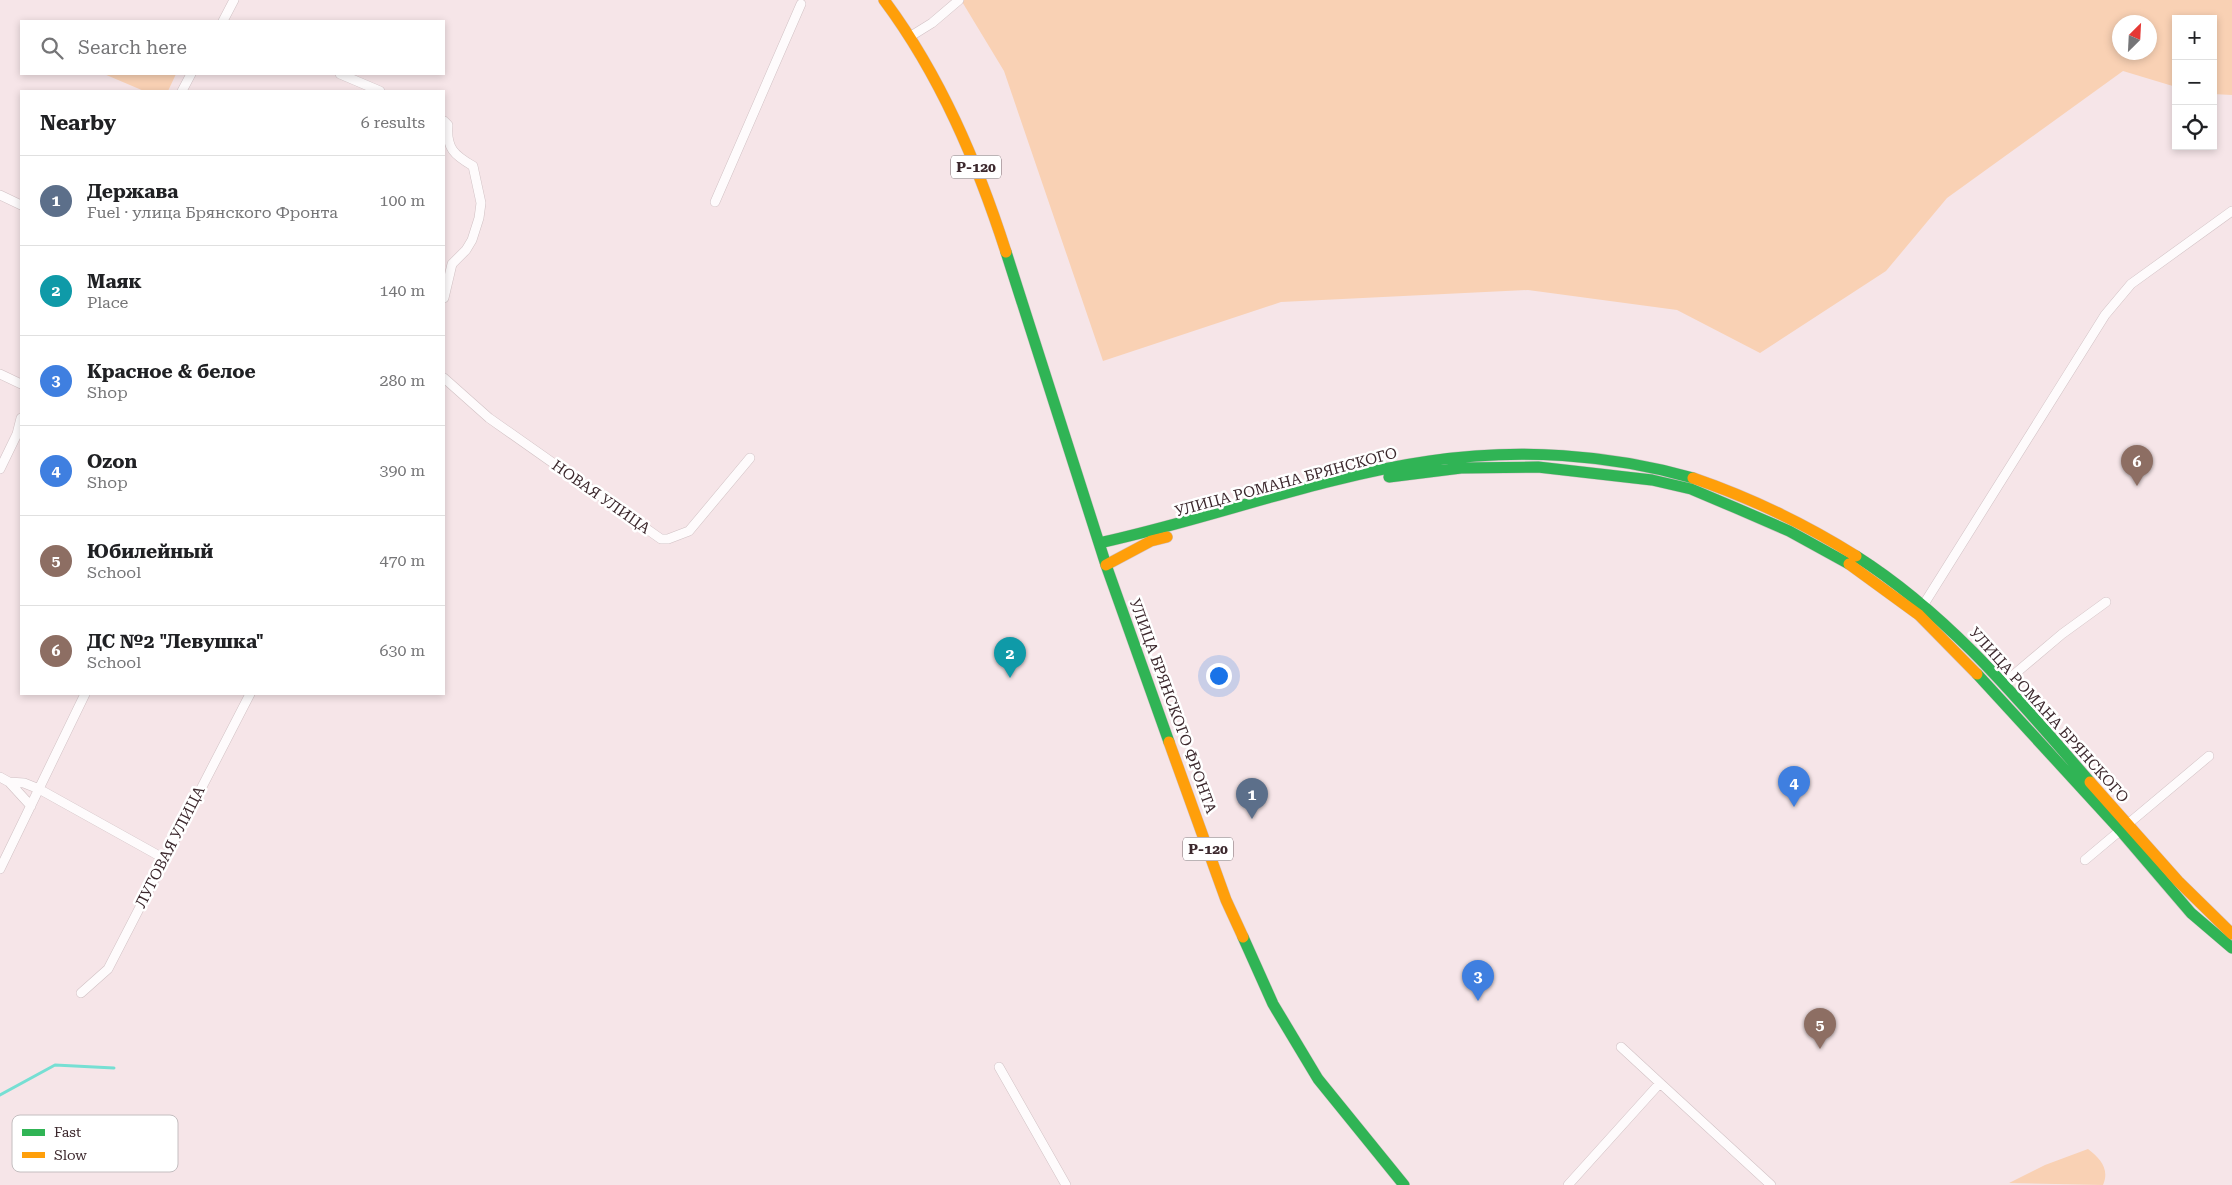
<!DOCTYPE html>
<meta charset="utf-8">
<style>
:root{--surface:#fff;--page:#f6f6f6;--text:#202124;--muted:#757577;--line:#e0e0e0;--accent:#1a73e8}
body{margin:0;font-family:"Roboto Serif",serif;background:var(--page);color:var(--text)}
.controls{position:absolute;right:15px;top:15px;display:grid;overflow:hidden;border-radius:0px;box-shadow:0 2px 8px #0003}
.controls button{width:45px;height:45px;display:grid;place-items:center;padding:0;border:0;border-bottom:1px solid var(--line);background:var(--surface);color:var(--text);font:25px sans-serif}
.compass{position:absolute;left:2112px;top:15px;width:45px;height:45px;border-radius:50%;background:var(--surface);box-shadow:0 2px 8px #0003;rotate:24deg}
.you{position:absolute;left:1218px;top:675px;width:18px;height:18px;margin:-12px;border:4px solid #fff;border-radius:50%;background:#1a73e8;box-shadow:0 0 0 8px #1a73e833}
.badge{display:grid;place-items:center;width:32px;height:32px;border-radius:50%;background:var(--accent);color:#fff;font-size:16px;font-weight:700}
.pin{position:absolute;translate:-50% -41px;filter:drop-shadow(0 1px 2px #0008)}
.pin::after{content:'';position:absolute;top:26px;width:18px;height:15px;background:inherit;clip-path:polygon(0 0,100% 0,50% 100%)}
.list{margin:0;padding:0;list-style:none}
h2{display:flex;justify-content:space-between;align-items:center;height:65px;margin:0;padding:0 20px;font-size:21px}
h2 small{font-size:16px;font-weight:400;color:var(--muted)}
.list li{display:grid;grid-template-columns:32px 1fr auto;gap:15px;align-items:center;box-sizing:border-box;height:90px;padding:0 20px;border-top:1px solid var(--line)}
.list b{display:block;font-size:19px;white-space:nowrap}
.list p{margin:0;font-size:16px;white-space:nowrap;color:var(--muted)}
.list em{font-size:16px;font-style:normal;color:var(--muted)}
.icon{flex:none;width:28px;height:28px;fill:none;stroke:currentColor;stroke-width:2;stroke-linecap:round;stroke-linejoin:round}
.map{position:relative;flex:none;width:2232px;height:1185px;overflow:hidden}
.search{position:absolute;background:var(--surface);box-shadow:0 2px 8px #0003;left:20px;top:20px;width:425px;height:55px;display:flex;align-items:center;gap:12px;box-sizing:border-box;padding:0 18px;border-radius:0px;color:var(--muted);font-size:19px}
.panel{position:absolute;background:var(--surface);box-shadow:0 2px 8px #0003;left:20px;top:90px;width:425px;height:605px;border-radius:0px}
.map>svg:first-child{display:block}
.green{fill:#f9d1b4;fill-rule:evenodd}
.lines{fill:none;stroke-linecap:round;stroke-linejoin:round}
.stream{stroke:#76dfd3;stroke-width:3}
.street-casing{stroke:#d1c1c4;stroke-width:10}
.fast-casing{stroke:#d1c1c4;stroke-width:12}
.slow-casing{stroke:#d1c1c4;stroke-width:12}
.street{stroke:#fefbfc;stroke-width:9}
.fast{stroke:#30b455;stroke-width:11}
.slow{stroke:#ff9f0a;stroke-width:11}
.labels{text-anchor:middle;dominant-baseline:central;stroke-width:5;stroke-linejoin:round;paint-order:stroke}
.shield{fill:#fff;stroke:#76686c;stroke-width:1}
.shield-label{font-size:14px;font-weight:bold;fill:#3c282d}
.street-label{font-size:15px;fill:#3c282d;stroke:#fff}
.key{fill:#fff;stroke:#c4bec0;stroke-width:1}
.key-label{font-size:14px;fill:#3c282d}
</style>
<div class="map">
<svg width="2232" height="1185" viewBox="0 0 2232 1185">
<rect width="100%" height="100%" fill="#f6e5e8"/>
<!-- green -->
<path class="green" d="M 961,0 L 2232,0 L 2232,95 L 2213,94 L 2213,19 L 2176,19 L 2176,87 L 2123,71 L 1947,198 L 1886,271 L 1760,353 L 1677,310 L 1528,290 L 1281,302 L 1103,361 L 1004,71 ZM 2120,22 L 2150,22 L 2150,52 L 2120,52 Z
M 104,74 L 176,74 L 168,91 L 144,91 Z
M 2088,1149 C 2100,1158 2110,1169 2103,1185 L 2009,1183 L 2045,1165 Z"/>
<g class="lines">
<!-- stream -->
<path class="stream" d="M 0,1095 L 55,1065 L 114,1068"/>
<!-- street casing -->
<g class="street-casing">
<path id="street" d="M 223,21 L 234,0
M 911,36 L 932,23 L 959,0
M 340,74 L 380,91
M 182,91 L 191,74
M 444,121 L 448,125 C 446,148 454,155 473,166 L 481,203 L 479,218 L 472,240 L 466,250 L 452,264 L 444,298
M 0,195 L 21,205
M 715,202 L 801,4
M 0,374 L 21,384
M 444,378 L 489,418 L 661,539 L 668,539 L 689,531 L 750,458
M 0,469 L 17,434 L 21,418
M 1924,604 L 2105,315 L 2131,284 L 2232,211
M 2004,683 L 2062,634 L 2106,602
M 0,777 L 9,782 L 31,806
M 9,782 L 24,783 L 39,789 L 163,858
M 2085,860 L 2209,756
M 0,869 L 85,694
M 81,993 L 108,969 L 250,694
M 1621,1047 L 1660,1083
M 999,1067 L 1066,1185
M 1568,1185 L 1660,1083 L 1771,1185"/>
</g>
<!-- fast casing -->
<g class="fast-casing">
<path id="fast" d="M 1006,252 L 1106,565 L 1169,742
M 1389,477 L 1461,468 L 1538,467 L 1652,480 L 1691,489 L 1736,508 L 1789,531 L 1849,564
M 1099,543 C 1210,519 1318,477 1430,461 C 1518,448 1609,454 1693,478
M 1856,556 C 1949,615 2018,699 2090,782
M 1977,674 L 2120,830 L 2191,913 L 2232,948
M 1243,937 L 1273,1004 L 1318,1079 L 1404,1185"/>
</g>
<!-- slow casing -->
<g class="slow-casing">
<path id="slow" d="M 884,0 C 940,75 977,162 1006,252
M 1693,478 C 1751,498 1805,524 1856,556
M 1849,564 L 1919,615 L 1977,674
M 1106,565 L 1151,541 L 1167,537
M 1169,742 L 1226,900 L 1243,937
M 2090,782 L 2178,881 L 2232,934"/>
</g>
<!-- street -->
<use href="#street" class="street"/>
<!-- fast -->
<use href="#fast" class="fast"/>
<!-- slow -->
<use href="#slow" class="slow"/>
</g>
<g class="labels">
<!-- shield labels -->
<g class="shield">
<rect x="951" y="155.5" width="50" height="23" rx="4"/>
<rect x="1183" y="837.5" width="50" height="23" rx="4"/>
</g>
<g class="shield-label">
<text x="976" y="167">Р-120</text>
<text x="1208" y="849">Р-120</text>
</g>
<!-- street labels -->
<g class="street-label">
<text transform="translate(1286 482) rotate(-15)">УЛИЦА РОМАНА БРЯНСКОГО</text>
<text transform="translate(601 497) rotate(35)">НОВАЯ УЛИЦА</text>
<text transform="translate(1173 706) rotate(70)">УЛИЦА БРЯНСКОГО ФРОНТА</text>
<text transform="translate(2049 715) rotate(48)">УЛИЦА РОМАНА БРЯНСКОГО</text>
<text transform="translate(170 847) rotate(-63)">ЛУГОВАЯ УЛИЦА</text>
</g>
</g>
<!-- legend -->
<rect x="12" y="1115" width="166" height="57" rx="8" class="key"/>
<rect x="22" y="1129" width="23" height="7" fill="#30b455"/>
<rect x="22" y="1152" width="23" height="6" fill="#ff9f0a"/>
<g class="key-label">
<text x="54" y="1137">Fast</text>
<text x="54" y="1160">Slow</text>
</g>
</svg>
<div class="controls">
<button>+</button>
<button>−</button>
<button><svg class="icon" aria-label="locate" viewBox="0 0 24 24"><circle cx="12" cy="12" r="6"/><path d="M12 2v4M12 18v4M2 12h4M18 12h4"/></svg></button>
</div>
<svg class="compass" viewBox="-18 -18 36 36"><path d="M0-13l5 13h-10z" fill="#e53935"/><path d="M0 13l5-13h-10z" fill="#757577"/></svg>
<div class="you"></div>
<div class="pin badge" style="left:1252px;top:819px;background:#5c6f8a">1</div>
<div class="pin badge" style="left:1010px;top:678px;background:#0f9aa8">2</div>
<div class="pin badge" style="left:1478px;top:1001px;background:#3f7fe0">3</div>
<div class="pin badge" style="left:1794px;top:807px;background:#3f7fe0">4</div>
<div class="pin badge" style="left:1820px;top:1049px;background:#8d6e63">5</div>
<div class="pin badge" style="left:2137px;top:486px;background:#8d6e63">6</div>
<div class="search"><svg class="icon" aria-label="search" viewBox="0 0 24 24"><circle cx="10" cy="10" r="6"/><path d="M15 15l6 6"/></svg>Search here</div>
<section class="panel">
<h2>Nearby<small>6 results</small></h2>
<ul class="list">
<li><span class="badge" style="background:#5c6f8a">1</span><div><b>Держава</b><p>Fuel · улица Брянского Фронта</p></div><em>100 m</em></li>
<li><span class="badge" style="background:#0f9aa8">2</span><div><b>Маяк</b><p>Place</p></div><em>140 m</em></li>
<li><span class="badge" style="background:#3f7fe0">3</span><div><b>Красное &amp; белое</b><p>Shop</p></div><em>280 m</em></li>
<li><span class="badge" style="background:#3f7fe0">4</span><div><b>Ozon</b><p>Shop</p></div><em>390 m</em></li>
<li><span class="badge" style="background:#8d6e63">5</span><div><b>Юбилейный</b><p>School</p></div><em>470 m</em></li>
<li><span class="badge" style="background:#8d6e63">6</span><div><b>ДС №2 &quot;Левушка&quot;</b><p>School</p></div><em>630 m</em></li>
</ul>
</section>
</div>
